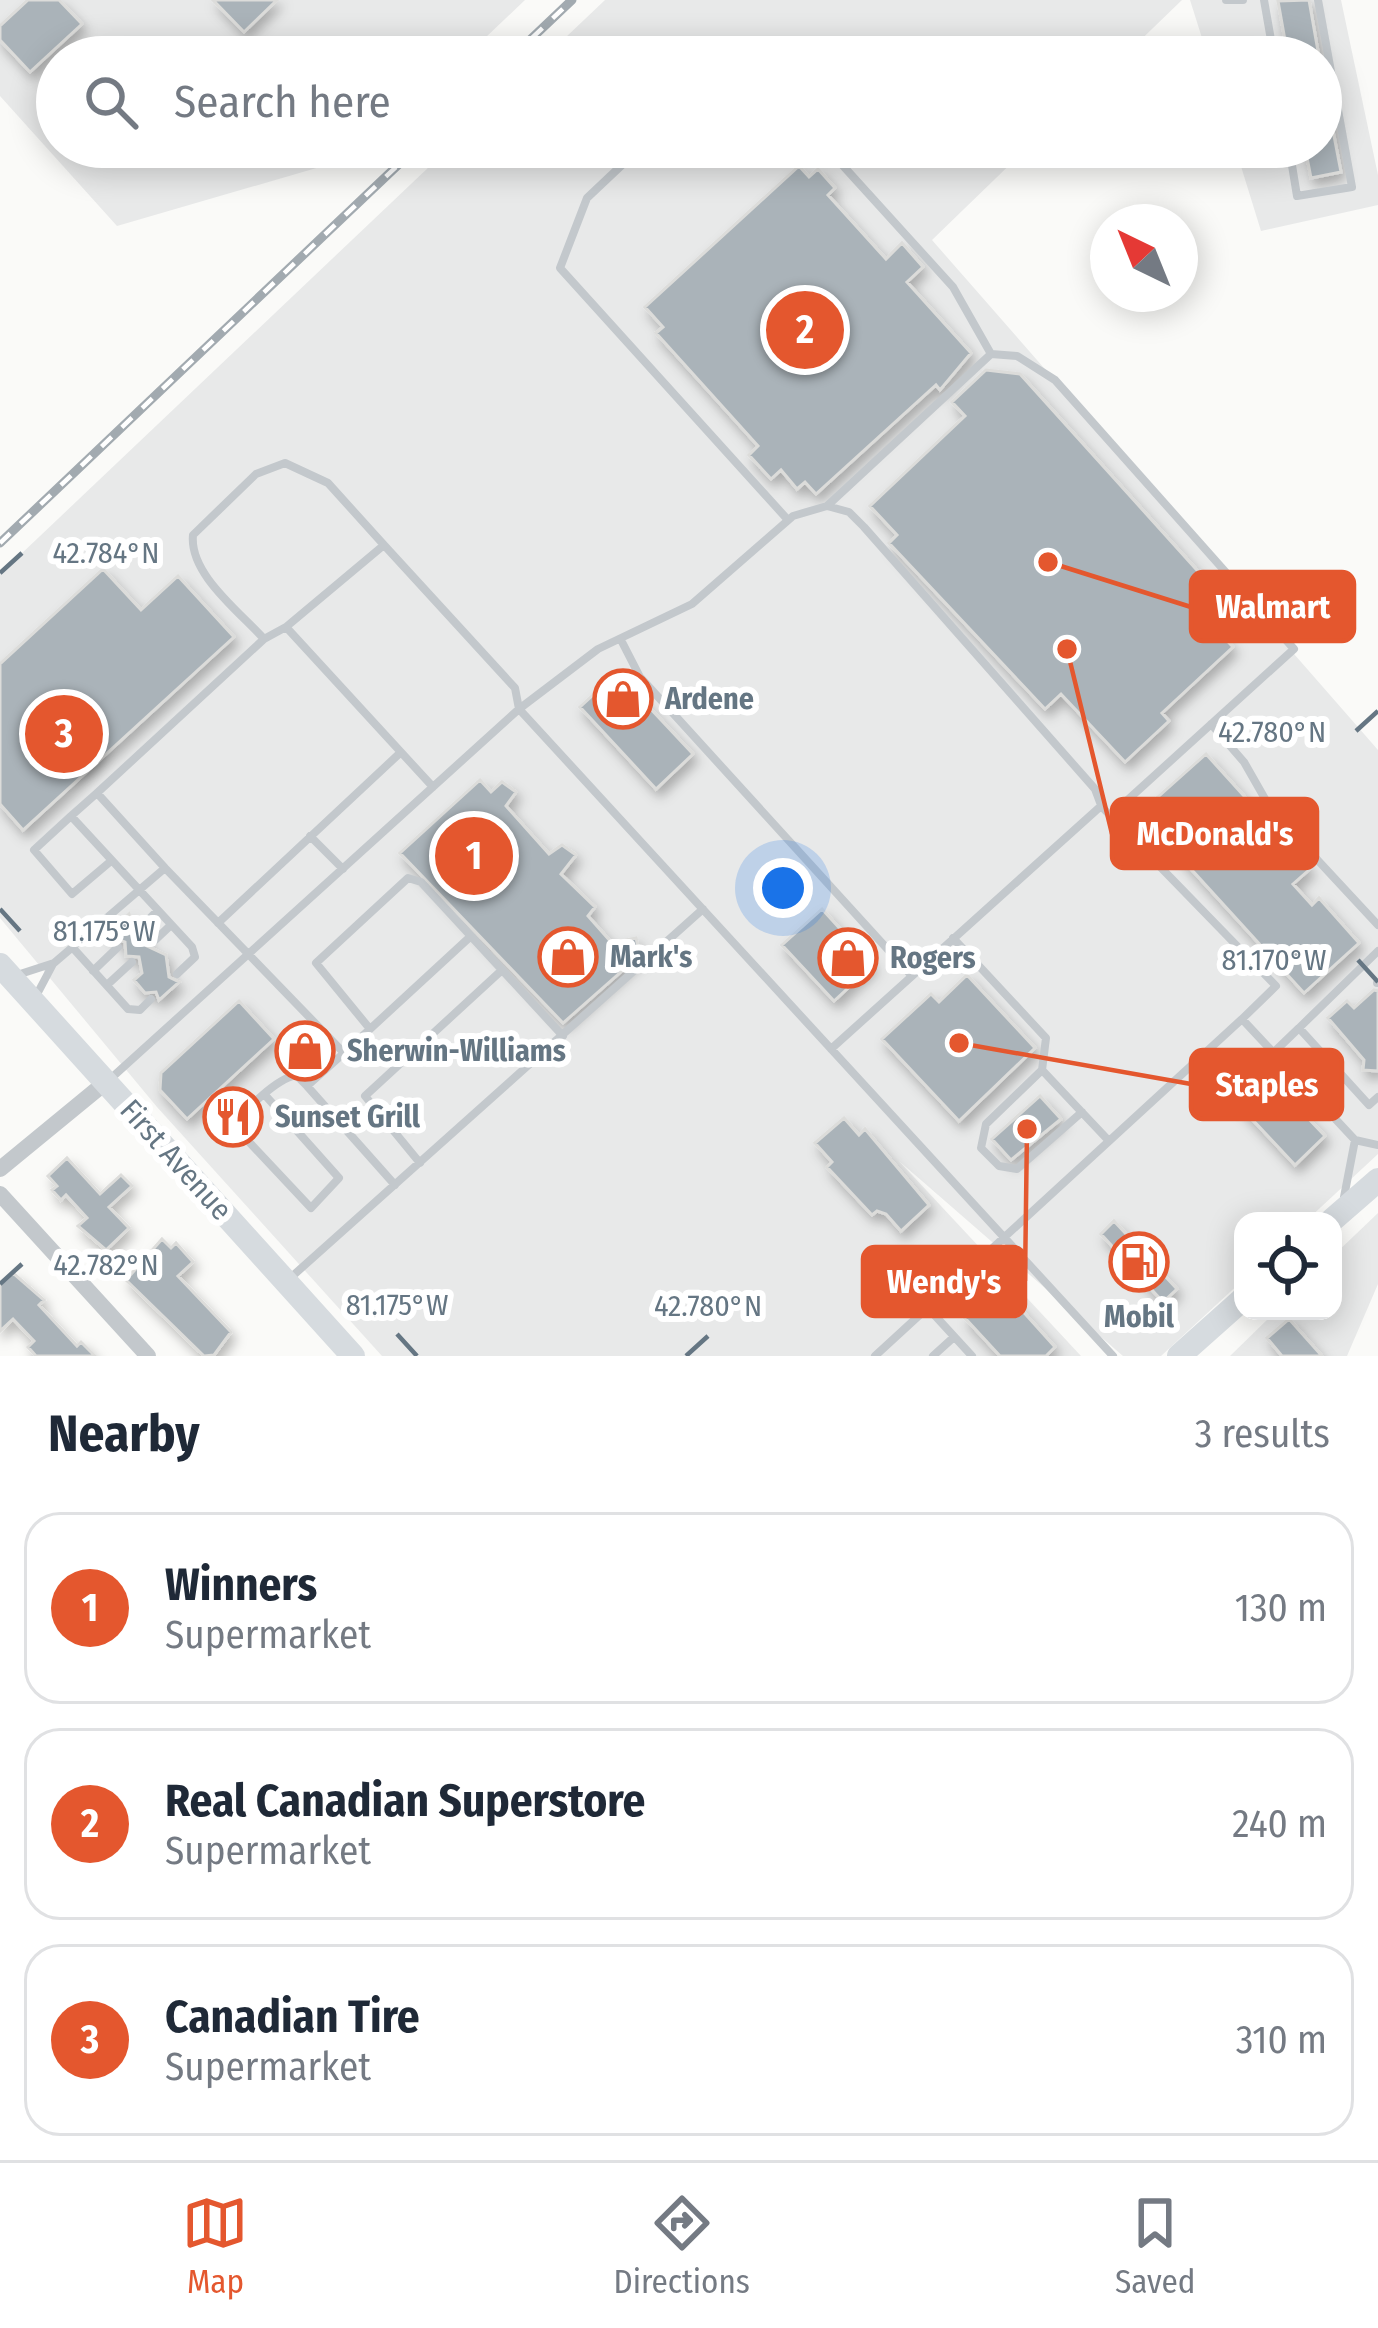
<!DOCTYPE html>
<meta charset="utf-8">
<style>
:root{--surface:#fff;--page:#f2f2f3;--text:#1f2937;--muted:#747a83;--line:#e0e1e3;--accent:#e4572e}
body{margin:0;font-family:"Fira Sans Condensed",sans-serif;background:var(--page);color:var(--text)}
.controls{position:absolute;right:36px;bottom:36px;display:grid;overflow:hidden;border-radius:24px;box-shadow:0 6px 30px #0003}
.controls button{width:108px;height:108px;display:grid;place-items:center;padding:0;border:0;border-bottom:3px solid var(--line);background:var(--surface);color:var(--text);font:60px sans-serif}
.compass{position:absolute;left:1090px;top:204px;width:108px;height:108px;border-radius:50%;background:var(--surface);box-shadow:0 6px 30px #0003;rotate:317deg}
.you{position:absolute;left:783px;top:888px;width:42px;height:42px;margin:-30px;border:9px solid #fff;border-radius:50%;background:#1a73e8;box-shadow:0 0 0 18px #1a73e833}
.badge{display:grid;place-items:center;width:78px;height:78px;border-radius:50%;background:var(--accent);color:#fff;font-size:39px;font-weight:700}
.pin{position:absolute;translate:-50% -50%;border:6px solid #fff;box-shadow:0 3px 12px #0006}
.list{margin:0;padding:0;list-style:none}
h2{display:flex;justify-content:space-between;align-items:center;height:156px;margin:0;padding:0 48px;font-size:51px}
h2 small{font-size:39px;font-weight:400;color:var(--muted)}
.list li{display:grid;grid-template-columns:78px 1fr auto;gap:36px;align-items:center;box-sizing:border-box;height:192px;margin:0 24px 24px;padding:0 24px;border:3px solid var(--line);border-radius:36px}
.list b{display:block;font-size:45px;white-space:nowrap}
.list p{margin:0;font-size:39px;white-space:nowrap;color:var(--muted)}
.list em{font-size:39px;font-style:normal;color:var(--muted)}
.icon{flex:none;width:66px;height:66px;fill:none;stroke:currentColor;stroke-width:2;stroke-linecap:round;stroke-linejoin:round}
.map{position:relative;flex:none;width:1378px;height:1356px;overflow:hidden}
.search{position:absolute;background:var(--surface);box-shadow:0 6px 30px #0003;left:36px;right:36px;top:36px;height:132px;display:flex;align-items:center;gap:30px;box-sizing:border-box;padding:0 42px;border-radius:66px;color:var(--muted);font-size:45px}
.sheet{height:804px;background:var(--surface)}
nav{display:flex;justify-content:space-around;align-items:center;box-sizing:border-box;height:168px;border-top:3px solid var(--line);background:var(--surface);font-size:33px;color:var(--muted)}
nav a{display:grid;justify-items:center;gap:6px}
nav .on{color:var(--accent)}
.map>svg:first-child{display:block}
.built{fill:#e8e9e9}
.building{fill:#aab3b9;stroke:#dcdcda;stroke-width:3;filter:url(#shadow)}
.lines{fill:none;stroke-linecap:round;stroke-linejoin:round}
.lane{stroke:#c3c8cc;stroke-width:8}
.street{stroke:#c3c8cc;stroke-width:16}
.secondary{stroke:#d6dbdf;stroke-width:24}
.rail-casing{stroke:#a2aab0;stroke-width:9}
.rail{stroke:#fff;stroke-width:4.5;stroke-dasharray:14;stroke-linecap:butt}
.ticks{fill:none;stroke:#657683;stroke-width:4.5}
.labels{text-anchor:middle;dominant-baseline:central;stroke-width:12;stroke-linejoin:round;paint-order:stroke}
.poi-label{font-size:30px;font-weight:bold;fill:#657683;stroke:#fff;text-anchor:start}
.street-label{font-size:30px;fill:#657683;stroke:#fff}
.ticks-label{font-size:30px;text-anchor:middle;fill:#657683;stroke:#fff;stroke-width:12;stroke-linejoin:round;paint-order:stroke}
.leader{fill:none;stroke:#e4572e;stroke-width:4.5}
.callout-dot{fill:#e4572e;stroke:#fff;stroke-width:4.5}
.callout{fill:#e4572e;stroke:#e4572e;stroke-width:4.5}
.callout-label{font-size:33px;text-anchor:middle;font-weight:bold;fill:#fff}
</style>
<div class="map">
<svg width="1378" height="1356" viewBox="0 0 1378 1356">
<defs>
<filter id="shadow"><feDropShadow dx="4" dy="7" stdDeviation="6" flood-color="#0004"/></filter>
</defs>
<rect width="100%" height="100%" fill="#fafaf8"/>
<!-- built -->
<path class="built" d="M 0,0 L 525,0 L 465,57 L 57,57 L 57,147 L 370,147 L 361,155 L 117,226 L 0,96 Z
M 605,0 L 1182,0 L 1123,57 L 545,57 Z
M 1190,0 L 1341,0 L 1378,175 L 1378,205 L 1261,231 L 1235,147 L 1321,147 L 1321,57 L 1208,57 Z
M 450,147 L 1028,147 L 932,240 L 1378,750 L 1378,1154 L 1306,1221 L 1243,1221 L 1243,1280 L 1161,1356 L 1123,1356 L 899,1161 L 1081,1356 L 382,1356 L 157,1107 L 0,918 L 0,574 Z
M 1378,1213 L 1378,1284 L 1347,1356 L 1230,1356 L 1276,1311 L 1333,1311 L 1333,1256 Z"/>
<!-- building -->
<path class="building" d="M 28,0 L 59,0 L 82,24 L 30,72 L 0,40 L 0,26 Z
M 213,0 L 277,0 L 244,32 Z
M 1309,0 L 1319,57 L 1288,57 L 1278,1 Z
M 1327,100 L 1341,172 L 1311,178 L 1305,147 L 1321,147 L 1321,101 Z
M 799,166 L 809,177 L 818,169 L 835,188 L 828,195 L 886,259 L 902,243 L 923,267 L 907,282 L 971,353 L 940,390 L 936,385 L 816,494 L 805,482 L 797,489 L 781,470 L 771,479 L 749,455 L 758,446 L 656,333 L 663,327 L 645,307 Z
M 986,370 L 1020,374 L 1214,589 L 1222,581 L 1236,596 L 1209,622 L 1233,647 L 1162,713 L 1169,721 L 1125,762 L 1061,694 L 1045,709 L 889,543 L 897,535 L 870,506 L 965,416 L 952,402 Z
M 103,569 L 141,610 L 178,576 L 234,637 L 23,830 L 0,804 L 0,664 Z
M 617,673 L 693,754 L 656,789 L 580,707 Z
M 1206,754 L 1310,869 L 1293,884 L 1312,905 L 1319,898 L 1359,943 L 1304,993 L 1140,813 Z
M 480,780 L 491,792 L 502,782 L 516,792 L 506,806 L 549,854 L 562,845 L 576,855 L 561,874 L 595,907 L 588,916 L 612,943 L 636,938 L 640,955 L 563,1023 L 400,853 Z
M 822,909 L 873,965 L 834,1001 L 782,945 Z
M 129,914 L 134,932 L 146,933 L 147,946 L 166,955 L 169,977 L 179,982 L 159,1000 L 156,992 L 145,993 L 134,980 L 142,973 L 139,957 L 126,956 L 125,942 L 107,935 Z
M 967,975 L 1035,1048 L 959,1121 L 882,1039 L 931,994 L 939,1002 Z
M 1374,990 L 1378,991 L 1378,1071 L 1363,1070 L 1364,1060 L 1328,1018 L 1347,1001 L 1354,1008 Z
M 239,1001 L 274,1039 L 187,1119 L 160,1090 L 161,1073 Z
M 1266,1074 L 1325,1136 L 1295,1165 L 1236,1102 Z
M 1040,1096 L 1061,1119 L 1011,1160 L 992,1139 Z
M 844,1118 L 859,1135 L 865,1129 L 929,1205 L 901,1231 L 886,1214 L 877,1211 L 872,1215 L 827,1167 L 832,1162 L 815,1143 Z
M 67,1158 L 100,1194 L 121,1175 L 132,1186 L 109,1207 L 129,1228 L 106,1250 L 78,1226 L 87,1218 L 66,1195 L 61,1200 L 52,1190 L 57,1186 L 48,1176 Z
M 1114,1221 L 1177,1289 L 1163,1302 L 1101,1234 Z
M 162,1239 L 171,1248 L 176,1243 L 193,1262 L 178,1276 L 231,1332 L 214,1355 L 204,1356 L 126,1280 Z
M 13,1273 L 44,1300 L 39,1305 L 77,1346 L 81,1342 L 95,1356 L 36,1356 L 28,1347 L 34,1341 L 13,1319 L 0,1331 L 0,1285 Z
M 1000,1286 L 1055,1347 L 1046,1356 L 1000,1356 L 965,1318 Z
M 1289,1319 L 1322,1356 L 1282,1356 L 1267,1338 Z"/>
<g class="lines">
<!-- lane -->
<path class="lane" d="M 1226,0 L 1243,0
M 1264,0 L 1274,57
M 641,147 L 587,198 L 560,268 L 788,520
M 826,147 L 953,287 L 991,354
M 1289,147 L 1297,196 L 1352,187 L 1318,0
M 827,506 L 991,354 L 1017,356 L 1055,380 L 1294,649 L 1111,815
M 286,627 L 264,639 C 240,612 189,574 193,535 L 256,474 L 285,463 L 328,483 L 384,545
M 621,640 L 640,677 L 912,976
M 519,709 L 598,649 L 692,604 L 793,516 L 827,506 L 849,512 L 864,527 L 1095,789 L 1101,805
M 1211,724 L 1244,762 L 1272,811 L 1378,925
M 433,787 L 286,627 L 384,545 L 515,688 L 519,709
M 97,793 L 71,816 L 192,947 L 195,957 L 177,974
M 71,816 L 34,850 L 72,894 L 111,861
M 310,836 L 343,869
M 165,868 L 97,793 L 264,639
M 218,923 L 400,753
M 141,927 L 157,911
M 953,938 L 1046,1038 L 1042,1070 L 1109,1141
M 154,941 L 171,925
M 73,948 L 128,1009 L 140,1010 L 151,999
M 1378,951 L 1299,1028 L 1369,1105 L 1378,1097
M 93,971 L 118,947
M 14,976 L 54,963 L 165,868 L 344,1053 L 471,936
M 1377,983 L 1378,983
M 107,985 L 132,962
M 35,998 L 53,964
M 370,1029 L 316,963 L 408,878 L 421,882 L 563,1036
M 831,1049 L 1101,806 L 1276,986 L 1242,1019 L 1355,1140 L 1378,1145
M 344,1053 L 307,1086 L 395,1185
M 1273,1053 L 1299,1028
M 1042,1070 L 986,1124 L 981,1148 L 999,1166 L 1017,1169 L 1082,1112
M 108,1081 L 519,709 L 1113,1356
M 265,1095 L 339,1178 L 311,1208 L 235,1127 C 244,1109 277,1079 296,1075 L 307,1086
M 420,1163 L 365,1096 L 502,970
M 1344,1197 L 1355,1140
M 288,1280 L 703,909
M 928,1308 L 972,1356
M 875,1356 L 1242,1019
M 933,1356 L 954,1337"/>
<!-- street -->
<path class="street" d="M 0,1169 L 106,1082
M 0,1194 L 148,1356"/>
<!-- secondary -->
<path class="secondary" d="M 0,965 L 353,1356
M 1331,1221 L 1378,1180
M 1179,1356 L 1243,1299"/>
<!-- rail casing -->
<g class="rail-casing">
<path id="rail" d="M 512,57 L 572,0
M 0,543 L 417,147"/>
</g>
<!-- rail -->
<use href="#rail" class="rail"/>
</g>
<!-- ticks -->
<path class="ticks" d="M 0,573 L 22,553M 1356,731 L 1378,711M 0,909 L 20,931M 1358,960 L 1378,982M 0,1284 L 22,1264M 397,1334 L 417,1356M 686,1356 L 708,1336"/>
<!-- icons -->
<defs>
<g id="shop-ring" transform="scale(3)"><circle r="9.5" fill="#fff" stroke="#e4572e" stroke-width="1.5"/><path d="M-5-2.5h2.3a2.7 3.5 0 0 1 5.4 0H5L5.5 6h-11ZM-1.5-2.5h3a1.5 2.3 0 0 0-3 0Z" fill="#e4572e"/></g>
<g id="restaurant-ring" transform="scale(3)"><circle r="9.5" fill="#fff" stroke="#e4572e" stroke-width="1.5"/><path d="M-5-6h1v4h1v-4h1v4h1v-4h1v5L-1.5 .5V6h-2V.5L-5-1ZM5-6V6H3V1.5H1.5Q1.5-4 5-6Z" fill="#e4572e"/></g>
<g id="fuel-ring" transform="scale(3)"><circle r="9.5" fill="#fff" stroke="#e4572e" stroke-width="1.5"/><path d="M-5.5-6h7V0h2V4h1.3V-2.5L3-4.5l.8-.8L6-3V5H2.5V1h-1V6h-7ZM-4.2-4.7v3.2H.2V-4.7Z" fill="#e4572e"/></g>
</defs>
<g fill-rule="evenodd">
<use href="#shop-ring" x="623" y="699"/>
<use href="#shop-ring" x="568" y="957"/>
<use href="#shop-ring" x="848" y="958"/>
<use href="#shop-ring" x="305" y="1051"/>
<use href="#restaurant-ring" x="233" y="1117"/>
<use href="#fuel-ring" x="1139" y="1262"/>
</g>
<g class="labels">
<!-- poi labels -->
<g class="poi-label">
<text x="665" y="699">Ardene</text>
<text x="610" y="957">Mark's</text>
<text x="890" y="958">Rogers</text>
<text x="347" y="1051">Sherwin-Williams</text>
<text x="275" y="1117">Sunset Grill</text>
<text x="1139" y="1317" text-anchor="middle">Mobil</text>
</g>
<!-- street labels -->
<g class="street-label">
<text transform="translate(176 1160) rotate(48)">First Avenue</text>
</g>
</g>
<g class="ticks-label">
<text x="106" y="563">42.784°N</text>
<text x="1272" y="742">42.780°N</text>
<text x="104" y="941">81.175°W</text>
<text x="1274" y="970">81.170°W</text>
<text x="106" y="1275">42.782°N</text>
<text x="397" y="1315">81.175°W</text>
<text x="708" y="1316">42.780°N</text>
</g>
<!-- callouts -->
<path class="leader" d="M1048 562L1191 607M1067 649L1112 834M959 1043L1191 1084M1027 1129L1025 1281"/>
<g class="callout-dot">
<circle cx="1048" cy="562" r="12"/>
<circle cx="1067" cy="649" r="12"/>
<circle cx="959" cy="1043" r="12"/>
<circle cx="1027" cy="1129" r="12"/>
</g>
<g class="callout">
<rect x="1191" y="572" width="163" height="69" rx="12"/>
<rect x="1112" y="799" width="205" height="69" rx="12"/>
<rect x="1191" y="1050" width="151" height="69" rx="12"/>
<rect x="863" y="1247" width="162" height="69" rx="12"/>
</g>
<g class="callout-label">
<text x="1273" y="618">Walmart</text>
<text x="1215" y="845">McDonald's</text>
<text x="1267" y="1096">Staples</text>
<text x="944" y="1293">Wendy's</text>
</g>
</svg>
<div class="controls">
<button><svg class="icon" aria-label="locate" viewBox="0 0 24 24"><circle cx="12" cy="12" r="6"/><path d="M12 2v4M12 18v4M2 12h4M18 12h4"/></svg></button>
</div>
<svg class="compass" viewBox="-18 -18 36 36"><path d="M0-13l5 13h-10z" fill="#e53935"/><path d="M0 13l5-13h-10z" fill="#747a83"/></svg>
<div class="you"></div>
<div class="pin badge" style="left:474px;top:856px">1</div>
<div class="pin badge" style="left:805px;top:330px">2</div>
<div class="pin badge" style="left:64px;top:734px">3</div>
<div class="search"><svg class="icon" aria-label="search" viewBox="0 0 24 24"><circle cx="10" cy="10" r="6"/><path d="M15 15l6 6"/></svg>Search here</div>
</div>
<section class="sheet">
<h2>Nearby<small>3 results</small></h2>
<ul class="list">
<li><span class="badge">1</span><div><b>Winners</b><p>Supermarket</p></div><em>130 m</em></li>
<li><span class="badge">2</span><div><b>Real Canadian Superstore</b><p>Supermarket</p></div><em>240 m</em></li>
<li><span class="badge">3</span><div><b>Canadian Tire</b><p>Supermarket</p></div><em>310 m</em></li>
</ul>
</section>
<nav>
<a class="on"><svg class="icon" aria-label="map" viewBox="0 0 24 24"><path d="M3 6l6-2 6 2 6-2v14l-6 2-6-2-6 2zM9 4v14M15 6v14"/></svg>Map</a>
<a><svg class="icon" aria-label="directions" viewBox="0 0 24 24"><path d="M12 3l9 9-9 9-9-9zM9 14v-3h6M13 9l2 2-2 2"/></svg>Directions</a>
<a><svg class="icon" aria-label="saved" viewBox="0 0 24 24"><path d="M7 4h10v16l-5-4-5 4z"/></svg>Saved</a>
</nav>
